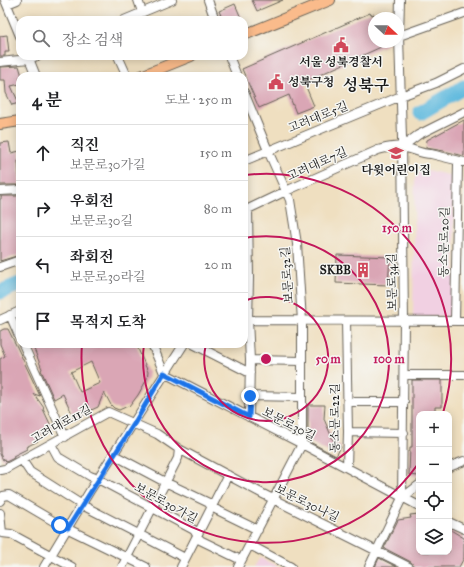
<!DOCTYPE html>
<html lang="ko">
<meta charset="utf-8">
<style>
:root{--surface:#fff;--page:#f6f6f6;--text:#202124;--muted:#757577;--line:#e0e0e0}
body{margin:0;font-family:"IM FELL Great Primer","Noto Serif KR",serif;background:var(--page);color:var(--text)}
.controls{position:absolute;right:12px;bottom:12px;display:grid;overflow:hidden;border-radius:8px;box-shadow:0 2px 10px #0003}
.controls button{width:36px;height:36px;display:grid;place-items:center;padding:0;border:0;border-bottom:1px solid var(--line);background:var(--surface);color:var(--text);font:20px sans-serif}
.compass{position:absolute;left:368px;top:12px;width:36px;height:36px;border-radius:50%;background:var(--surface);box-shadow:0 2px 10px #0003;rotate:112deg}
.stop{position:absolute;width:12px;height:12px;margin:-9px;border:3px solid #1a73e8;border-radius:50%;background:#fff}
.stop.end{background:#1a73e8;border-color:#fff;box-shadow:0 1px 4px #0008}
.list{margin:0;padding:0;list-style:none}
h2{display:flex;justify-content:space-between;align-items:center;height:52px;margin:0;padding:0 16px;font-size:17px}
h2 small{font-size:13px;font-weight:400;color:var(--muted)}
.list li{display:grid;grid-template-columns:26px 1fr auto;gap:12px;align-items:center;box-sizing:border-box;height:56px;padding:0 16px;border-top:1px solid var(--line)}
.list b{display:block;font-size:15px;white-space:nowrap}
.list p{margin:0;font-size:13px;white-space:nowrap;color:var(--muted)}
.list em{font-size:13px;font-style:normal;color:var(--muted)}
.icon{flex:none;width:22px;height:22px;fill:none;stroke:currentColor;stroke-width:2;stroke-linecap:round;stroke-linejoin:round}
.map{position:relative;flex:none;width:464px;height:567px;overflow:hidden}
.search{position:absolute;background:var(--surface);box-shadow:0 2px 10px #0003;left:16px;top:16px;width:232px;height:44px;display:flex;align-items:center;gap:10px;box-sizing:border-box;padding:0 14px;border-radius:12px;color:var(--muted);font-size:15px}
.panel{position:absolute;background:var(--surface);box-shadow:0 2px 10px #0003;left:16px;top:72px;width:232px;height:276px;border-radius:12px}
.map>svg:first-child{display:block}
.built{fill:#f1d0e2}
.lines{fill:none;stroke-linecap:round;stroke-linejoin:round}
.river{stroke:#60bade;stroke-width:15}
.building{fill:#daa6b5;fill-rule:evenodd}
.minor-casing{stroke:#666055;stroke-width:10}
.major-casing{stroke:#666055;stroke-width:12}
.minor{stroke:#fff;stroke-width:8}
.major{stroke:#fabb8b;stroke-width:10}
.route{stroke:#1a73e8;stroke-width:5}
.ring{fill:none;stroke:#c2185b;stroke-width:2}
.labels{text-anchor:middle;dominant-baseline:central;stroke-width:3;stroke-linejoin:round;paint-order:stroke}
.poi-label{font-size:12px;font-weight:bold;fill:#1c1c1c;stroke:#f6f6f2}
.street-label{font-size:12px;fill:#1c1c1c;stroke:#f6f6f2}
.district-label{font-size:16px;font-weight:bold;fill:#1c1c1c;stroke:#f6f6f2}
.centre{fill:#c2185b;stroke:#f6f6f2;stroke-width:2}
.ring-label{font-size:12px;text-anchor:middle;font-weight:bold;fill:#c2185b;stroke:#f6f6f2;stroke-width:3;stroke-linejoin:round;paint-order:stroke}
</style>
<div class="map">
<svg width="464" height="567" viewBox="0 0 464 567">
<rect width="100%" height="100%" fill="#f6f6f2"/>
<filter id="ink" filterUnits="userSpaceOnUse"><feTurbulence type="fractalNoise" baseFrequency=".025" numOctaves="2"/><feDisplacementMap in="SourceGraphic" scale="8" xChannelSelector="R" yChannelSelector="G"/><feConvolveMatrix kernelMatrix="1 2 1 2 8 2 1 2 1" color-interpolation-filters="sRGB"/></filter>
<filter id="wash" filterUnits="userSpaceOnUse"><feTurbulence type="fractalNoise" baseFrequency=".012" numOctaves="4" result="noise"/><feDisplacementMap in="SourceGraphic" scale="16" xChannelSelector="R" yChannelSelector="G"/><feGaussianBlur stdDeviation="0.9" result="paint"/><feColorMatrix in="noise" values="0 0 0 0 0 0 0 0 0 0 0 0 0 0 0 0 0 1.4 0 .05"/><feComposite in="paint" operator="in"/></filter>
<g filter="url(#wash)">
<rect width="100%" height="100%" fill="#efdfc0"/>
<!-- built -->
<path class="built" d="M 423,169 L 452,176 L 454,211 L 455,316 L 413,319 L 415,177 Z
M 260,558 L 279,567 L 254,567 Z"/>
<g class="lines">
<!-- river -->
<path class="river" d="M 420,113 L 464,87
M 0,292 L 20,284"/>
</g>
<g id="blocks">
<!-- building -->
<path class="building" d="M 252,0 L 283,0 L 257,11 Z
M 235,4 L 241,18 L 237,20 L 223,20 L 219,11 Z
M 370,13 L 371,15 L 374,14 L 374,42 L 392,42 L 304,82 L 314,106 L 296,113 L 289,95 L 259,108 L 242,69 Z
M 7,35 L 9,52 L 5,52 L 5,56 L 0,56 L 0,36 Z
M 19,66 L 22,76 L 20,76 L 20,84 L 11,86 L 19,103 L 12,105 L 6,93 L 5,80 L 0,80 L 0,67 Z
M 464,120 L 464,156 L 444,151 L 426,148 L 427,140 Z
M 9,142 L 11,153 L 20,151 L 20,160 L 18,161 L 20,185 L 0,185 L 0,143 Z
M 1,196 L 20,196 L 18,224 L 20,224 L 20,255 L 0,261 L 0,199 L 1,199 Z
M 337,255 L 390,257 L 388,285 L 336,283 Z
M 4,329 L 8,329 L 17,347 L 40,396 L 34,394 L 44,408 L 43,409 L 52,428 L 51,431 L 39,436 L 40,439 L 38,441 L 26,447 L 27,449 L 13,456 L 14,458 L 6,462 L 5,459 L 3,460 L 0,454 L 0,359 L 5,356 L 0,344 L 0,331 Z
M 32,344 L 136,344 L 148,372 L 147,379 L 138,395 L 129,407 L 128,406 L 119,410 L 114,408 L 111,405 L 104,392 L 98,407 L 87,412 L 87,413 L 75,420 L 63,394 L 54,399 L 41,370 L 42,369 ZM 91,362 L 100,383 L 80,392 L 71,372 Z
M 412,380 L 442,380 L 442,407 L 435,407 L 435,414 L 419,414 L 419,476 L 409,475 L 410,447 L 412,447 Z
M 308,405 L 325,405 L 324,419 L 333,440 L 341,447 L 336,456 L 308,441 Z
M 419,514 L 419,552 L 449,552 L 449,529 L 464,538 L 464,558 L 459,567 L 414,567 L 411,562 L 384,548 L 398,520 L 411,518 L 410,515 Z
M 379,558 L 397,567 L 375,567 Z"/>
</g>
</g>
<g filter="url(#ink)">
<use href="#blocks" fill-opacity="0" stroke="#666055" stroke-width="1"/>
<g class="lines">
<!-- minor casing -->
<g class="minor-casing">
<path id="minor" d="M 5,0 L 20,36
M 138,0 L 142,12
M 208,0 L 215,20
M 7,4 L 17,0
M 124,20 L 172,0
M 399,36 L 464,13
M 28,56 L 36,76
M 118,56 L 127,76
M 229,56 L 237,76
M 0,62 L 29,59 L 37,56
M 402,147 L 418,135 L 464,112
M 244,161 L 401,96 L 436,83 L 464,69
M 0,191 L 20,190
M 248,209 L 249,278 L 248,320 L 250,360 L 249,417
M 244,211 L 286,191 L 378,150 C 386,148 395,145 403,147 C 413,149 421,154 431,154 L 464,162
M 0,267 L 20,260
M 10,315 L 20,338
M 0,320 L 20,311
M 244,320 L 464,321
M 346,321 L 348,432 L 347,467
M 455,321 L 458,164
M 23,344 L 65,437
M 152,344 L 164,373 L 302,444 L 419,506
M 193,344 L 250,373
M 250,360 L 302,361
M 404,375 L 464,375
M 250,396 L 302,397
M 348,402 L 404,402
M 348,432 L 404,433
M 51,444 L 58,457 L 90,476 L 98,479 L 194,530 L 200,540 L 241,560
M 114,455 L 165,482 L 209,503 L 211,507 L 258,530
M 22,460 L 30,472 L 82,505 L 185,558
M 449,467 L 464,461
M 0,470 L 5,469 L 108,412 L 157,434 L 179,449 L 263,494 L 409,567
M 402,498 L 419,485
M 0,501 L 3,496 L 9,495 L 60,525 L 146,567
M 0,513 L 2,533 L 11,534 L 72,567
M 449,522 L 464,529
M 250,545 L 291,567
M 44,567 L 91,489 L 184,344
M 122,567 L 178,458 L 179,449
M 181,567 L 228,475
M 238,567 L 302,444 L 302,321 L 297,244 L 290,200 L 269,153 L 244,92
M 369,567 L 402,498 L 404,322 L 402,138 L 399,36 L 400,0"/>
</g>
<!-- major casing -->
<g class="major-casing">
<path id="major" d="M 244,35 L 330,0
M 141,76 L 191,56
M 0,124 L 20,121"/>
</g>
<!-- minor -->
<use href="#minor" class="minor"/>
<!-- major -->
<use href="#major" class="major"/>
</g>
</g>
<g class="lines" filter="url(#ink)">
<!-- route -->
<path class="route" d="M 60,525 L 68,528 L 134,424 L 164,373 L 249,417 L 250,396"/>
</g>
<!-- distance rings -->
<g class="ring">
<path d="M244 301A62 62 0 1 1 206 344"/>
<path d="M245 238A123 123 0 1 1 144 344"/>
<path d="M418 464A185 185 0 0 1 82 344M245 175A185 185 0 0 1 443 413"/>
</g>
<!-- icons -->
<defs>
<g id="civic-bare" transform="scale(1.2)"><path d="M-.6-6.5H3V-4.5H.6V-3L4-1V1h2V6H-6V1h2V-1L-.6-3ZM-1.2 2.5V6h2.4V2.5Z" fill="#d1495b" stroke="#f6f6f2" stroke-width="2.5" paint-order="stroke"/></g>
<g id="school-bare" transform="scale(1.2)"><path d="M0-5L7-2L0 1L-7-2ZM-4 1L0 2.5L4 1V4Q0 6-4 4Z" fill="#d1495b" stroke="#f6f6f2" stroke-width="2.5" paint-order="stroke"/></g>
<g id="building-bare" transform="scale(1.2)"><path d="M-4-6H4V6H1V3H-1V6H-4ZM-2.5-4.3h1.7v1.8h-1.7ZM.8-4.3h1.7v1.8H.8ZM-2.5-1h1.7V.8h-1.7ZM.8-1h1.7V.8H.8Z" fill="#d1495b" stroke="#f6f6f2" stroke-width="2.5" paint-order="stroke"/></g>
</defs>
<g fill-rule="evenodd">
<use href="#civic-bare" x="341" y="45"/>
<use href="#civic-bare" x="276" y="82"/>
<use href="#school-bare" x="396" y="153"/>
<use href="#building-bare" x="363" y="270"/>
</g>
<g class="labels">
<!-- poi labels -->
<g class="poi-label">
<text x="341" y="62">서울 성북경찰서</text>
<text x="288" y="82" text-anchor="start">성북구청</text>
<text x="396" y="170">다윗어린이집</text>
<text x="351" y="270" text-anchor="end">SKBB</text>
</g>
<!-- street labels -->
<g class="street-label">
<text transform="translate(318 117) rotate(-22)">고려대로5길</text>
<text transform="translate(317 164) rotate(-24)">고려대로7길</text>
<text transform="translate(444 242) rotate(-89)">동소문로20길</text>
<text transform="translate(287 275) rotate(-94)">보문로32길</text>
<text transform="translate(392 282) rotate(-91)">보문로34길</text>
<text transform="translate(335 418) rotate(-90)">동소문로22길</text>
<text transform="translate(61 424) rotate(-29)">고려대로11길</text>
<text transform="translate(289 424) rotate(27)">보문로30길</text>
<text transform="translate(166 503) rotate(29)">보문로30가길</text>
<text transform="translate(307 503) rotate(26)">보문로30나길</text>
</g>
<!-- district labels -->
<g class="district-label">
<text x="366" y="85">성북구</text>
</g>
</g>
<circle cx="266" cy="359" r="6" class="centre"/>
<g class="ring-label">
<text x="397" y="232">150 m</text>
<text x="328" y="363">50 m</text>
<text x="389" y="363">100 m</text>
</g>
</svg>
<div class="controls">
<button>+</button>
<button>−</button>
<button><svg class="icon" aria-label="locate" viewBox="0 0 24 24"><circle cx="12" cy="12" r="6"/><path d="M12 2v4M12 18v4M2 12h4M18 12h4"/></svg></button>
<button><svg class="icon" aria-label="layers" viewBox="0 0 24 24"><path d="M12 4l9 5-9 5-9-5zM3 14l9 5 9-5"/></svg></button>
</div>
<svg class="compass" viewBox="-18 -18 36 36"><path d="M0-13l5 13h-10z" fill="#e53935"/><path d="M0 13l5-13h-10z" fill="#757577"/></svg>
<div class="stop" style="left:60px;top:525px"></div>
<div class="stop end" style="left:250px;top:396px"></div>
<div class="search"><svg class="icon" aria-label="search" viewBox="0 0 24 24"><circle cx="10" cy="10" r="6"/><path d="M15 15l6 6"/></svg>장소 검색</div>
<section class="panel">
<h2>4 분<small>도보 · 250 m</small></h2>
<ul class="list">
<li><svg class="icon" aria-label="ahead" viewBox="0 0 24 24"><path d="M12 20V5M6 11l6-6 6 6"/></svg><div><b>직진</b><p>보문로30가길</p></div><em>150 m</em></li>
<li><svg class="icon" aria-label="right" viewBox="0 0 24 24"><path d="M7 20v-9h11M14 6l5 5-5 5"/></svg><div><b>우회전</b><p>보문로30길</p></div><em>80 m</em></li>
<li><svg class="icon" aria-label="left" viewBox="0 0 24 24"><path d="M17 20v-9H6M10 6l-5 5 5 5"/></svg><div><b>좌회전</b><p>보문로30라길</p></div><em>20 m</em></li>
<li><svg class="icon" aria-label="arrive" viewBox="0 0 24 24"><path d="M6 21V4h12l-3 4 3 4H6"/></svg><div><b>목적지 도착</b></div></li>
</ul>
</section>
</div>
